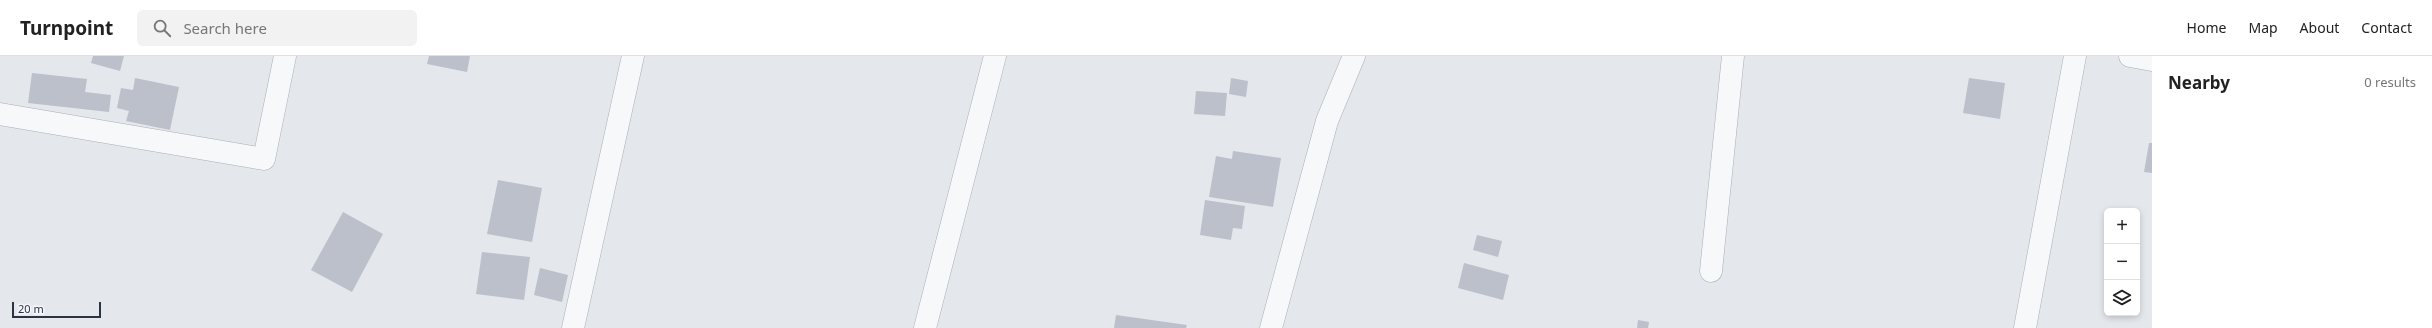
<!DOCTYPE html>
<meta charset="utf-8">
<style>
:root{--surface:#fff;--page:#f2f2f2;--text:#222;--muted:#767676;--line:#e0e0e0}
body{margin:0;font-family:"Noto Sans",sans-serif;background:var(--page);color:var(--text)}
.controls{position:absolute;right:12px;bottom:12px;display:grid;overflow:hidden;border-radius:6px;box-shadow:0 2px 6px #0003}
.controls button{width:36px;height:36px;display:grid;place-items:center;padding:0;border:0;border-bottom:1px solid var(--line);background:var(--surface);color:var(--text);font:20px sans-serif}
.scale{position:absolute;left:12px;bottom:10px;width:89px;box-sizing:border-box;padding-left:4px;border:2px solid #2b3445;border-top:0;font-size:11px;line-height:14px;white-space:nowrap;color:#2b3445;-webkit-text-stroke:3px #f4f6f9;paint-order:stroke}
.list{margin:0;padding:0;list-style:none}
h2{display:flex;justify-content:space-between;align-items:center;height:52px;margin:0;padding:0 16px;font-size:17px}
h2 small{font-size:13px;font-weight:400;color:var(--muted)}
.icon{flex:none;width:22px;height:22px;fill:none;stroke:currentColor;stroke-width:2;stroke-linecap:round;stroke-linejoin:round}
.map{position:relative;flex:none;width:2152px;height:272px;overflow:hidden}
header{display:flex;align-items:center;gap:24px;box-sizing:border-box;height:56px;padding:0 20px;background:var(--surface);border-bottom:1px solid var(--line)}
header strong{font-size:19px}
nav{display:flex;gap:22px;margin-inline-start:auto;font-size:14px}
.search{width:280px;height:36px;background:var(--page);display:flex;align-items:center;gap:10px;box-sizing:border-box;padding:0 14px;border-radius:6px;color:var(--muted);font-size:15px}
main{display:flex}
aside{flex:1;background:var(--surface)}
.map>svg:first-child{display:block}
.building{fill:#bbc0ca}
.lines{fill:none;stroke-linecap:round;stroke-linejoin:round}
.minor-casing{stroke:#a9aeb7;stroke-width:23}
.minor{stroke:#f7f8fa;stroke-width:22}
</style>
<header>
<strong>Turnpoint</strong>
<div class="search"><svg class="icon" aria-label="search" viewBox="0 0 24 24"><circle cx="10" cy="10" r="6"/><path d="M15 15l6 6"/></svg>Search here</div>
<nav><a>Home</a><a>Map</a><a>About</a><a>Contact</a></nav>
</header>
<main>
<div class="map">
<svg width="2152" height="272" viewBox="0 0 2152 272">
<rect width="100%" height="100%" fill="#e4e7ec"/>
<!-- building -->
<path class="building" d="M 93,0 L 124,0 L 120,15 L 91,7 Z
M 429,0 L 470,0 L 467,16 L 427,8 Z
M 32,17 L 87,23 L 85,36 L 111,39 L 109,56 L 28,47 Z
M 135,22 L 179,31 L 170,74 L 126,65 L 129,55 L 117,52 L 121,32 L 133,34 Z
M 1231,22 L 1248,25 L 1246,41 L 1229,38 Z
M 1969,22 L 2005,27 L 2000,63 L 1963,57 Z
M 1196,35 L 1227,37 L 1225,60 L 1194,58 Z
M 2149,87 L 2152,87 L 2152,117 L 2144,116 Z
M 1233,95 L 1281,102 L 1273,151 L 1209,141 L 1216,100 L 1232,103 Z
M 498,124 L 542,132 L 532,186 L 487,178 Z
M 1205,144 L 1245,150 L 1242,173 L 1233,172 L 1231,184 L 1200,179 Z
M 343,156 L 383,178 L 352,236 L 311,214 Z
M 1477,179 L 1502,185 L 1498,201 L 1473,194 Z
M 482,196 L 530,201 L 524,244 L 476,238 Z
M 1464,207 L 1509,219 L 1503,244 L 1458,232 Z
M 540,212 L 568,219 L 562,246 L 534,239 Z
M 1116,259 L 1187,269 L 1186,272 L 1114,272 Z
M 1638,264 L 1649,266 L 1648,272 L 1637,272 Z"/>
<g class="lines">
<!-- minor casing -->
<g class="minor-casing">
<path id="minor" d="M 2130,0 L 2152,4
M 0,58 L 264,103 L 285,0
M 1711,215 L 1733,0
M 573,272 L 633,0
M 925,272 L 995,0
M 1271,272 L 1327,65 L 1354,0
M 2025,272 L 2075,0"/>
</g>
<!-- minor -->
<use href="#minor" class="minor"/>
</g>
</svg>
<div class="controls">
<button>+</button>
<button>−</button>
<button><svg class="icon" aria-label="layers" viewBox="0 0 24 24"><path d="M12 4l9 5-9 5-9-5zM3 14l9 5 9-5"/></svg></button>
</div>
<div class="scale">20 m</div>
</div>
<aside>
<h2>Nearby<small>0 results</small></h2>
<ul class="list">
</ul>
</aside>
</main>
